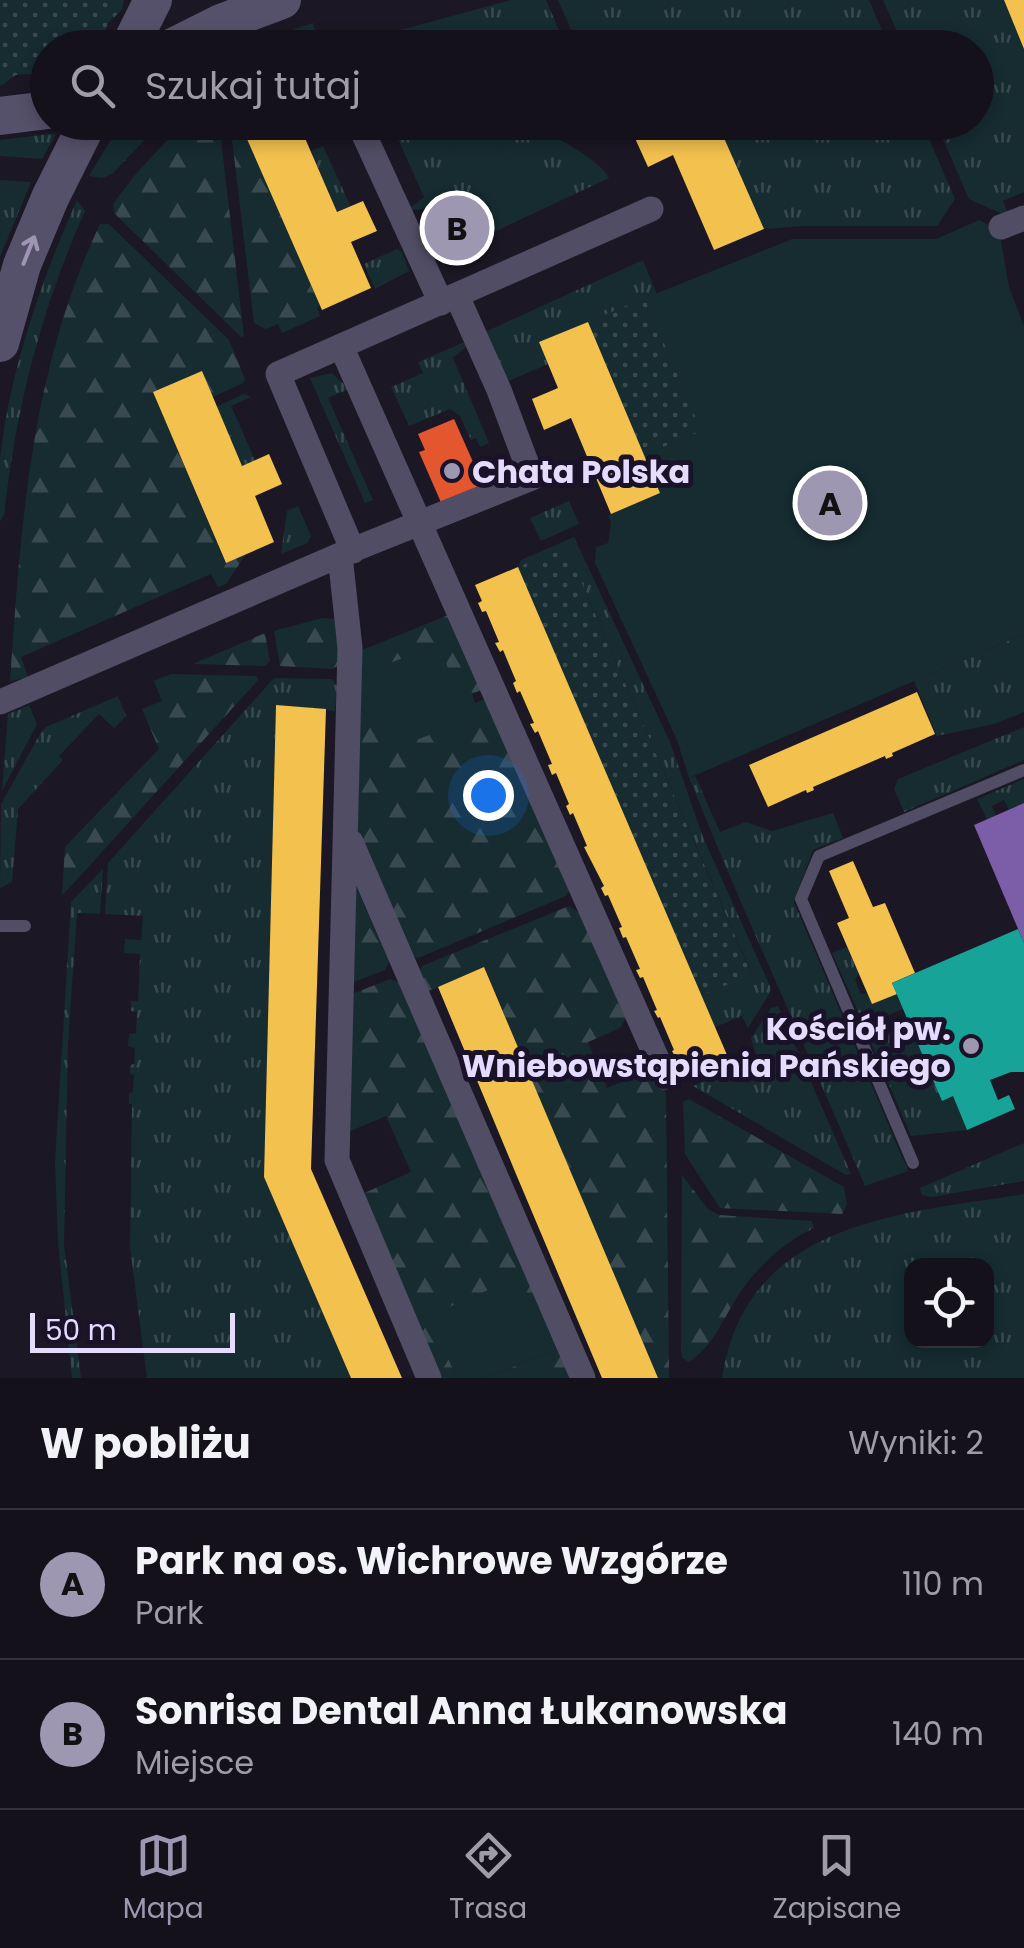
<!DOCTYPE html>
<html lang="pl">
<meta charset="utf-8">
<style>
:root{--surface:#14111b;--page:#211f28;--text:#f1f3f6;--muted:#9d9da3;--line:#33313a;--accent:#9e97b1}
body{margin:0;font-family:Poppins,sans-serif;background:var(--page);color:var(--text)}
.controls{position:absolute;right:30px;bottom:30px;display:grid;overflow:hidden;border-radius:20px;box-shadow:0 5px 15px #0003}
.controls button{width:90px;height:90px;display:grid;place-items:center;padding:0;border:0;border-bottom:2px solid var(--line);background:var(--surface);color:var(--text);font:50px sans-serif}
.scale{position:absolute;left:30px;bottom:25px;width:205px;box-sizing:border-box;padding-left:10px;border:5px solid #e5dcfd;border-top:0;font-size:28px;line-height:35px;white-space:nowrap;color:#e5dcfd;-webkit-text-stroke:8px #191229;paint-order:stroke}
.you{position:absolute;left:488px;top:795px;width:35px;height:35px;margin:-25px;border:8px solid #fff;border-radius:50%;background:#1a73e8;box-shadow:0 0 0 15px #1a73e833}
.badge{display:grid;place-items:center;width:65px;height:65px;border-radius:50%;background:var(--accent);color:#111;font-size:32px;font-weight:700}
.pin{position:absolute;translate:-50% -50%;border:5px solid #fff;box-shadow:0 2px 10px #0006}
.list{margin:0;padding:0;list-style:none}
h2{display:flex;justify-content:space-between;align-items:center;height:130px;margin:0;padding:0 40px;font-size:42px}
h2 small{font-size:32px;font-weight:400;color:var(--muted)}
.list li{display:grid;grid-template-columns:65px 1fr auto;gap:30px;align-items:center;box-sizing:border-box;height:150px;padding:0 40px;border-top:2px solid var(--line)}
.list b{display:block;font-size:38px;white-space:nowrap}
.list p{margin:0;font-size:32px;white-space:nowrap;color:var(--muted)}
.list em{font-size:32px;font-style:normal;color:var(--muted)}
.icon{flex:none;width:55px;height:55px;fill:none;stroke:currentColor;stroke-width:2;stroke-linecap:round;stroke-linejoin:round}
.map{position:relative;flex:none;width:1024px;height:1378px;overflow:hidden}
.search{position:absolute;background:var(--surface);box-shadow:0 5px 15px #0003;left:30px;right:30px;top:30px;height:110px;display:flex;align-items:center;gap:25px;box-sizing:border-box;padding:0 35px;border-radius:55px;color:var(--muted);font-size:38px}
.sheet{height:430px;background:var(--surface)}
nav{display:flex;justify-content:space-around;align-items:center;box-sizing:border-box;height:140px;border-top:2px solid var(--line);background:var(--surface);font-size:28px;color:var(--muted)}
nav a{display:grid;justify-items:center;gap:5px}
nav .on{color:var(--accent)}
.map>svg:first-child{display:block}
.grass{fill:url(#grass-tufts);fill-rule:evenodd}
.forest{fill:url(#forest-firs)}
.park{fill:#162c31}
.garden{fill:url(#garden-dots)}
.homes{fill:#f2c14e}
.shops{fill:#e4572e}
.offices{fill:#7b5ea7}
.public{fill:#17a398}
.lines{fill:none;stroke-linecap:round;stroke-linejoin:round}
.lane{stroke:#514d64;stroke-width:12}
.street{stroke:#514d64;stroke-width:25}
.secondary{stroke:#56516a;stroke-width:38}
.oneway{stroke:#9e96b4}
.poi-dot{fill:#9e97b1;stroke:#191229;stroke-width:4}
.labels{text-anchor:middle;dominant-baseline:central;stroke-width:10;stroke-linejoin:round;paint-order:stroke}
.poi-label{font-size:32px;font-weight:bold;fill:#e5dcfd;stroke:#191229;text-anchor:start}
</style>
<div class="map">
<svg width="1024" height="1378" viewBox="0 0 1024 1378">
<defs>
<pattern id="grass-tufts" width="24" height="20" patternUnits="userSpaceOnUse" patternTransform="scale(2.5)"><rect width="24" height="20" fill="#162c31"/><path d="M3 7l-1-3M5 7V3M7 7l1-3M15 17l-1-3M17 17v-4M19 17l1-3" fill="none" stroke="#384a50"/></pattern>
<pattern id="forest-firs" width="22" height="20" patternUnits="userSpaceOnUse" patternTransform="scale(2.5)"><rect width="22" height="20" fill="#162c31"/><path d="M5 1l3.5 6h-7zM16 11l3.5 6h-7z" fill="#384a50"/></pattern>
<pattern id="garden-dots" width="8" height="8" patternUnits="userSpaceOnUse" patternTransform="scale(2.5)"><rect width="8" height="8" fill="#162c31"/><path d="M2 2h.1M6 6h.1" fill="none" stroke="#384a50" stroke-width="1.8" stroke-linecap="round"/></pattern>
</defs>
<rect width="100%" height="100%" fill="#1b1724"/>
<!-- grass -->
<path class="grass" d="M 511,0 L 546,0 L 566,47 L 338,47 Z
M 558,0 L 869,0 L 889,47 L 579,47 Z
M 883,0 L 1004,0 L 1024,49 L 1024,192 L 1003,201 L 1009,217 L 969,199 L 936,123 L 976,122 L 976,48 L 904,47 Z
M 313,23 L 316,33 L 271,47 L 240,47 Z
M 121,123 L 161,123 L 112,174 L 102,178 L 89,176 Z
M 391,123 C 432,123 477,117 517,123 C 539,126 600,158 609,178 L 481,238 L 461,194 L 428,209 L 408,210 L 424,197 Z
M 717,123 L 922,123 L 955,199 L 937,226 L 802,226 L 764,229 Z
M 57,133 L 42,159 L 0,156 L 0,140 Z
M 323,146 L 351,207 L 337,212 L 311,151 Z
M 0,180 L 31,182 L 0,257 Z
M 77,200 L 85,211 C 41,309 16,409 4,515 L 0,521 C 0,500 0,479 0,459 C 10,370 41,281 77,200 Z
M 397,249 L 402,252 L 409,271 L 375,289 L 364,264 Z
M 643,260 L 657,295 L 540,342 L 548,364 L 506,382 L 485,332 Z
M 467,341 L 468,345 L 453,358 L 489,443 L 480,447 L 476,438 L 471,440 L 460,416 L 450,409 L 409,426 L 391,387 L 423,373 L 418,362 Z
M 332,373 L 349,389 L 328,398 L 373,500 L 365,503 L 310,378 Z
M 244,394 L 251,397 L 231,406 L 255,460 L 242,466 L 216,407 Z
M 569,501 L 579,524 L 541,541 L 530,518 Z
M 298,506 L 311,536 L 307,543 L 281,554 L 287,511 Z
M 574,537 L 670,742 L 703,837 L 770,986 L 771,991 L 748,1028 L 742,1016 L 715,1027 L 701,995 L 752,974 L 566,547 L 518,567 L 521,560 Z
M 1024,634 L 1024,712 L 994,724 L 937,736 L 914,681 Z
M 274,678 L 332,679 L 337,686 L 335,711 L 276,706 L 264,1177 L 351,1378 L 147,1378 L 130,1247 L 132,1104 L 129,1104 L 129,1093 L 133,1092 L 134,1075 L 130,1074 L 130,1065 L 134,1064 L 135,1048 L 128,1046 L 129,1034 L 136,1033 L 137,1012 L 131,1011 L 131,1001 L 138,1001 L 140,954 L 124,953 L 125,939 L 141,940 L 143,916 L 105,914 L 108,863 Z
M 118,696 L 126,716 L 114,728 L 99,714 L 59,756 L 63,760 L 18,809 L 12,882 L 0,888 L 1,804 L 41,732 L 46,727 Z
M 29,705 L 37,724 L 2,791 L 8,714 Z
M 1024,727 L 1024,760 L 904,812 L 894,789 L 898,779 Z
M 695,776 L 720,832 L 746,822 L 772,831 L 833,813 L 843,838 L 813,850 L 794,902 L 908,1171 L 865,1186 C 809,1053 747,922 693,787 L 689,778 Z
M 1024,779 L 1024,803 L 1009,810 L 1004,800 L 992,806 L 996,816 L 987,819 L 977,799 Z
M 103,869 L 100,914 L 77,913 L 68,1044 L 64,1244 L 81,1378 L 72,1378 L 58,1242 L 55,1162 L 71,902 Z
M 847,947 L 859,974 L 855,980 L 861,994 L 867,993 L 872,1004 L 897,994 L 903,1009 L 864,1025 L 832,953 Z
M 778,1006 L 851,1174 L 846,1175 L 693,1086 L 757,1058 L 751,1038 L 771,1008 Z
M 908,1020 L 942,1100 L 953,1096 L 967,1130 L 911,1136 L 867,1033 Z
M 1024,1143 L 1024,1181 L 931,1197 L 922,1195 L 920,1188 Z
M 1024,1194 L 1024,1378 L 722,1378 C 746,1221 899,1214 1024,1194 ZM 912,1266 L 986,1266 L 986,1340 L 912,1340 Z"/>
<!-- forest -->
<path class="forest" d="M 183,123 L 219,123 L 244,336 L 241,337 L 114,213 L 113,204 L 135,175 Z
M 230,123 L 286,123 L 248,140 L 320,306 L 317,308 L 320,316 L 282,333 L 278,324 L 266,329 L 254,323 Z
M 100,224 L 109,224 L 229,340 L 245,379 L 243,383 L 213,397 L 201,372 L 153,392 L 225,562 L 246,554 L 226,584 L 218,587 L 211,574 L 21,657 L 28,677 L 10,681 C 21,523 31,369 100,224 Z
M 453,613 L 486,688 L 472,694 L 475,703 L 490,697 L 570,889 L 566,896 L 418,958 L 409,955 L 356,831 L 358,676 L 360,651 Z
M 322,618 L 335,619 L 340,664 L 333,669 L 280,666 L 274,631 Z
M 265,633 L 270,661 L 265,666 L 193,664 Z
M 171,674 L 256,676 L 258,680 L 62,896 L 65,847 L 159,749 L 142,709 L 162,701 L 154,681 Z
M 354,882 L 389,962 L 385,970 L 354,982 L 350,977 Z
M 569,906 L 581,914 L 626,1018 L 620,1028 L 588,1042 L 607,1088 L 647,1072 L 664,1087 L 666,1094 L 669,1378 L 656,1378 L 485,968 L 426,992 L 417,974 L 422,966 Z
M 390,979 L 398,982 L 570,1372 L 569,1378 L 483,1378 L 551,1352 L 430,1316 L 457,1378 L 441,1378 L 360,1195 L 411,1172 L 386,1116 L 348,1132 L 352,994 Z
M 689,1099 L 844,1187 L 847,1204 L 842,1214 L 720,1208 L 685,1154 L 683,1102 Z
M 682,1175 L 708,1209 L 719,1215 L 812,1221 L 814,1228 C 785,1241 760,1265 741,1291 C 724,1316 715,1345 689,1362 L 682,1358 L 681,1351 Z"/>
<!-- park -->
<path class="park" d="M 480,123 L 489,123 L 514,182 L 546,170 L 559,199 L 493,228 L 449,136 Z
M 979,220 L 995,228 L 1000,235 L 1009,287 L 1024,326 L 1024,634 L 689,778 L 677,740 L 595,563 L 596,547 L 608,543 L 611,523 L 608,515 L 660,493 L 644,455 L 700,431 L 645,298 L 792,239 L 936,239 Z
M 438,644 L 470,720 L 386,751 L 358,698 L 358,676 Z
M 520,1276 L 551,1352 L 483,1378 L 457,1378 L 429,1316 Z"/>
<!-- garden -->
<path class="garden" d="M 0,0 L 124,0 L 122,10 L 108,23 L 99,47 L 48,48 L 47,73 L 16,75 L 0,86 Z
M 645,298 L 701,431 L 644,455 L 588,322 Z
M 566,547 L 752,975 L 701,995 L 518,567 Z"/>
<!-- homes -->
<path class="homes" d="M 1004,0 L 1024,0 L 1024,49 Z
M 286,122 L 298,122 L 337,212 L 363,201 L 377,231 L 351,242 L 371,288 L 322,310 L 247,139 Z
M 659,122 L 717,122 L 764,229 L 714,250 L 673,155 L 648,167 L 634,136 L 660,125 Z
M 588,322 L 660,493 L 611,514 L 571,418 L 544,430 L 532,399 L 558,388 L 539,342 Z
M 202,371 L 242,466 L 269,454 L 282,484 L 255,496 L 274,542 L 226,563 L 153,392 Z
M 518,567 L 727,1055 L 684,1073 L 672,1051 L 674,1050 L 660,1017 L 658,1018 L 654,1011 L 657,1010 L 643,977 L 640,978 L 636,970 L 640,969 L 626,937 L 623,938 L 619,928 L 622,927 L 608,895 L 605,896 L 601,888 L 604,886 L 584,847 L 587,846 L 573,813 L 570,815 L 566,806 L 569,804 L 556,773 L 552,775 L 548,765 L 552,764 L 538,731 L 535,733 L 530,724 L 534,723 L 520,691 L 517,693 L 513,683 L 516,681 L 503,650 L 500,652 L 495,643 L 499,642 L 486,611 L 482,612 L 478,603 L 482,601 L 475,585 Z
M 917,692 L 935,734 L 892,753 L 893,756 L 886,759 L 885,756 L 813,787 L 814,790 L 807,793 L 806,790 L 768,807 L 749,765 Z
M 276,705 L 326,709 L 311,1169 L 402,1378 L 351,1378 L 264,1177 Z
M 853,861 L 873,907 L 885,903 L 915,973 L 892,983 L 897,994 L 872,1004 L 837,923 L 849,918 L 829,871 Z
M 484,967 L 658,1378 L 602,1378 L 516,1174 L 438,987 Z"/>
<!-- shops -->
<path class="shops" d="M 462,208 L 475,237 L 451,248 L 439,220 L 449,210 L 455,212 Z
M 454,419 L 485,489 L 443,507 L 419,452 L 425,450 L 418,434 Z"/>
<!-- offices -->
<path class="offices" d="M 1024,803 L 1024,943 L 974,825 Z"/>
<!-- public -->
<path class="public" d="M 1018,929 L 1024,943 L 1024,1072 L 1011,1072 L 990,1080 L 998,1100 L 1009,1095 L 1015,1109 L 967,1130 L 953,1096 L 942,1101 L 892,983 Z"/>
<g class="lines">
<!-- lane -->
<path class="lane" d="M 0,926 L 25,926
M 913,1163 L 801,899 L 819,856 L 1024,770"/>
<!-- street -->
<path class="street" d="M 361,128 L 441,303
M 1001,227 L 1024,218
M 341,346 L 665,1077
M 353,551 L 278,374 L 651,209
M 340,555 L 350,648 L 337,1160 L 429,1378
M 0,702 L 340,555 L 532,478 L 499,390 L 457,296
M 351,842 L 583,1378"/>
<!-- secondary -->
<path class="secondary" d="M 129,48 L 153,0
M 171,48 L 221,23 L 282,0
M 0,116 L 48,110
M 0,343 L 22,265 L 50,198 L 88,122"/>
</g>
<!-- one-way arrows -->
<defs><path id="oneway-shaft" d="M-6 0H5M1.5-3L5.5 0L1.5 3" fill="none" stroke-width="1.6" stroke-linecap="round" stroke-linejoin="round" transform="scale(2.5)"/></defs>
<use class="oneway" href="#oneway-shaft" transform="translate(29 250) rotate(-68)"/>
<!-- markers -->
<g class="poi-dot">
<circle cx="452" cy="471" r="10"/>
<circle cx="971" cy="1046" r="10"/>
</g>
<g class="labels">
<!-- poi labels -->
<g class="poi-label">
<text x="472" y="471">Chata Polska</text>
<text x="951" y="1028" text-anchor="end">Kościół pw.<tspan x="951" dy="37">Wniebowstąpienia Pańskiego</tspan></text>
</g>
</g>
</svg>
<div class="controls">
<button><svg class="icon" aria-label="locate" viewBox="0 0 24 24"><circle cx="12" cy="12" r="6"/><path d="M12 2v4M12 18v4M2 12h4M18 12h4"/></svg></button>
</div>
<div class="scale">50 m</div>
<div class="you"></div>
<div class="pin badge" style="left:830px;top:503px">A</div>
<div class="pin badge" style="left:457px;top:228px">B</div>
<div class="search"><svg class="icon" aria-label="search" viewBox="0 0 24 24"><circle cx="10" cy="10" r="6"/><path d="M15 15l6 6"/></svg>Szukaj tutaj</div>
</div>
<section class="sheet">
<h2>W pobliżu<small>Wyniki: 2</small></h2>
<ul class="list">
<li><span class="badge">A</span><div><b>Park na os. Wichrowe Wzgórze</b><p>Park</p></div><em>110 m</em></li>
<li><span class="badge">B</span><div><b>Sonrisa Dental Anna Łukanowska</b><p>Miejsce</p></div><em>140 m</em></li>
</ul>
</section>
<nav>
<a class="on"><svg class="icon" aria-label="map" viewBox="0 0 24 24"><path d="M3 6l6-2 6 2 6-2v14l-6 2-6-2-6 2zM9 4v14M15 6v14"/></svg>Mapa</a>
<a><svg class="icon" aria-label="directions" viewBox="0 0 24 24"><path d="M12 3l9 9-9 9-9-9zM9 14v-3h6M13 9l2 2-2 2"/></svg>Trasa</a>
<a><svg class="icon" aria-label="saved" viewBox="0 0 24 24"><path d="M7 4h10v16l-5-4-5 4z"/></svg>Zapisane</a>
</nav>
